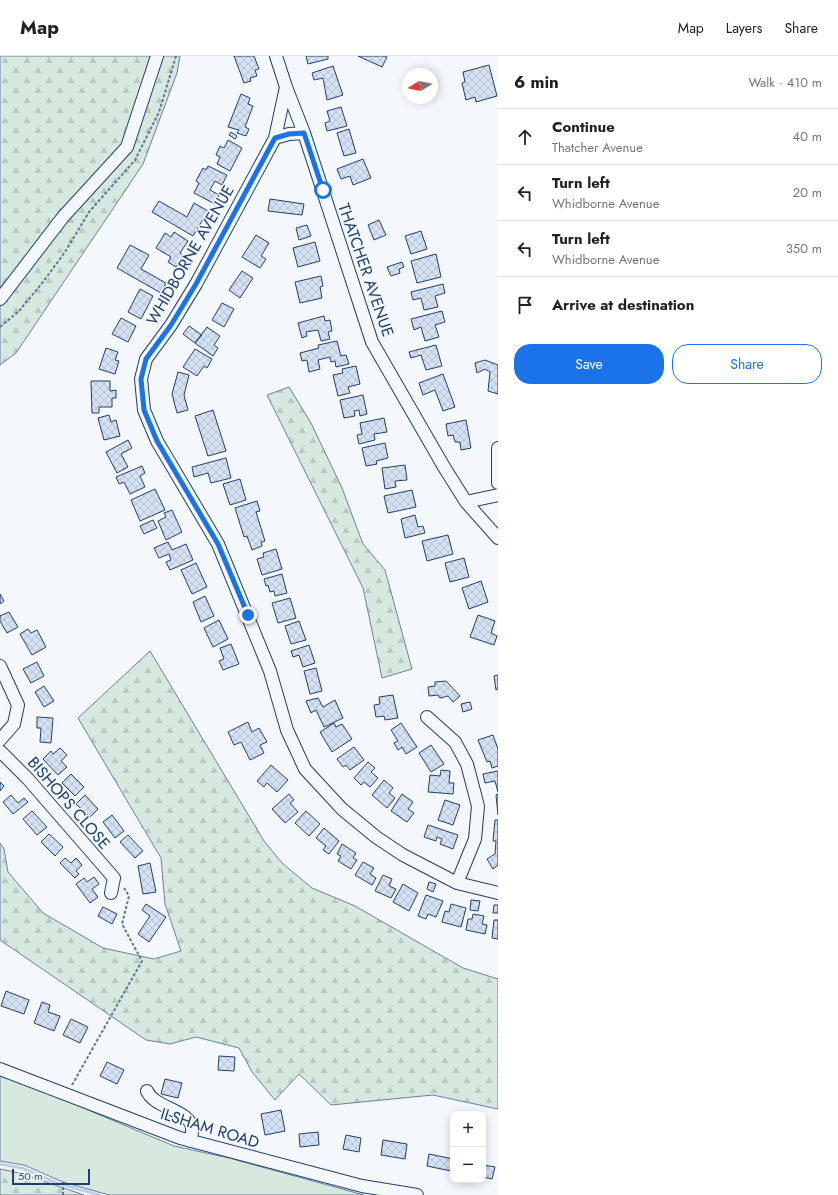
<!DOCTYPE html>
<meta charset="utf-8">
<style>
:root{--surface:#fff;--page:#f2f2f2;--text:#202124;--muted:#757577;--line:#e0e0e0;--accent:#1a73e8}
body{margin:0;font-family:Jost,sans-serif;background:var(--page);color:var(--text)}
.controls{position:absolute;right:12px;bottom:12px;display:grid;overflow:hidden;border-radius:8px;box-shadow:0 2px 10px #0003}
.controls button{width:36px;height:36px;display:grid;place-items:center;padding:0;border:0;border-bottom:1px solid var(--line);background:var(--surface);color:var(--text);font:20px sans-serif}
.compass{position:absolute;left:402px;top:12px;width:36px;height:36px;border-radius:50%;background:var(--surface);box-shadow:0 2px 10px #0003;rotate:260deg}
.scale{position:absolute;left:12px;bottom:10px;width:78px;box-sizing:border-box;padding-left:4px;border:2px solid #1d3f73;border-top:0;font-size:11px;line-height:14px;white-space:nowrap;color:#1d3f73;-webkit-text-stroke:3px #f4f7fb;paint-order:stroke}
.stop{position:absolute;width:12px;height:12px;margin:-9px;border:3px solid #1a73e8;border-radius:50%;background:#fff}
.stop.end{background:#1a73e8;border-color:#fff;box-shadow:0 1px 4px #0008}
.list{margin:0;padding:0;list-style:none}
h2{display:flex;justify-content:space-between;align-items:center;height:52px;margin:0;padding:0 16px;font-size:17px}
h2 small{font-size:13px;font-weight:400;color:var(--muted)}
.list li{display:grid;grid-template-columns:26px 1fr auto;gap:12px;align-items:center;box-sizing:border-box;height:56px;padding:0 16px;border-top:1px solid var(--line)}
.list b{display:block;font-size:15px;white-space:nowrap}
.list p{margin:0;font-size:13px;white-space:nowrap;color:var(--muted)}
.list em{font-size:13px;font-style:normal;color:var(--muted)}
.actions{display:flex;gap:8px;padding:12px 16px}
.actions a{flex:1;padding:9px 0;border:1px solid var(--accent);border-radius:16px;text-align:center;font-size:14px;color:var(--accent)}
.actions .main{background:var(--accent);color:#fff}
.icon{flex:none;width:22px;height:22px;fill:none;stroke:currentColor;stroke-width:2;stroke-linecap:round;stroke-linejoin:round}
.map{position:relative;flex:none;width:498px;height:1139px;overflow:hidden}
header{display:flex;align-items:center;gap:24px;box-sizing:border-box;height:56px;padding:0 20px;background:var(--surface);border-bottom:1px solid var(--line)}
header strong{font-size:19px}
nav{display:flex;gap:22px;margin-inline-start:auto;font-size:14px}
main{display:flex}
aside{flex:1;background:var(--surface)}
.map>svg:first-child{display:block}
.forest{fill:url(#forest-firs);stroke:#687fa3}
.park{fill:#d7e8df;stroke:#687fa3}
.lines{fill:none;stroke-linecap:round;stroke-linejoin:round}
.stream{stroke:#bed0e5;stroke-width:3}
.building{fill:url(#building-cross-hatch);stroke:#1d3f73}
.minor-casing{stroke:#1d3f73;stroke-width:14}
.path{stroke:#5e769c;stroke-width:2;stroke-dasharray:3 2;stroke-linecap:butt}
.minor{stroke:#f4f7fb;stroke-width:12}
.route{stroke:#1a73e8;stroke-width:5}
.labels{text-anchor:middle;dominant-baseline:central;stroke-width:3;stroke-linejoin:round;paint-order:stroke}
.street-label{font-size:16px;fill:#1d3f73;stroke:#f4f7fb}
</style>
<header>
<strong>Map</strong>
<nav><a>Map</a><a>Layers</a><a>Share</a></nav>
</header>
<main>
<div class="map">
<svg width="498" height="1139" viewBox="0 0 498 1139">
<defs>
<pattern id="forest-firs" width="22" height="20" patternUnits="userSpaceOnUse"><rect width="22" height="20" fill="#d7e8df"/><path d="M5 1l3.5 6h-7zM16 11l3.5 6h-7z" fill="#b8c8c3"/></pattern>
<pattern id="building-cross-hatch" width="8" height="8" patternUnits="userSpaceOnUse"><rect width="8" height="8" fill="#d5e0f0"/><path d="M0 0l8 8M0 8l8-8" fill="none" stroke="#b6c1d1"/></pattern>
</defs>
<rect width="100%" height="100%" fill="#f4f7fb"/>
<!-- forest -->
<path class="forest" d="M 0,0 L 180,0 L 177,17 L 143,108 L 16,297 L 0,309 Z
M 289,331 L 311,367 L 342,432 L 363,488 L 385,514 L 412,613 L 382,622 L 363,532 L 267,339 Z
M 150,595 L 264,785 L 282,807 L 312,832 L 355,850 L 463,912 L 498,923 L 498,1053 L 433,1039 L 331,1049 L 299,1018 L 275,1044 L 252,1016 L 239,992 L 196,981 L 170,988 L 146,984 L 0,884 L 0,787 L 4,793 L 8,816 L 43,857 L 103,892 L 154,903 L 181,895 L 165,848 L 161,802 L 78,662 Z
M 0,1113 L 20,1117 L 84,1139 L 0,1139 Z"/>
<!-- park -->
<path class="park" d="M 0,1020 L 62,1043 L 174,1090 L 229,1102 L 364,1139 L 109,1139 L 63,1126 L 24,1109 L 0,1105 Z"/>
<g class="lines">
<!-- stream -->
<path class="stream" d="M 0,1108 L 22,1112 L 57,1127 L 99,1139"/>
</g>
<!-- building -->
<path class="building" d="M 234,0 L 254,0 L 259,13 L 255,14 L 257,20 L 250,22 L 251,25 L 244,27 Z
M 306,0 L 328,0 L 328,3 L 308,8 Z
M 358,0 L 385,0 L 387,1 L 382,11 Z
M 489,9 L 497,40 L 476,46 L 475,41 L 466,44 L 462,27 L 465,26 L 463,16 Z
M 333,10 L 343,39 L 327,44 L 323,22 L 314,24 L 312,17 Z
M 241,38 L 250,42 L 248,48 L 253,50 L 245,71 L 249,73 L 246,80 L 237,77 L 239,74 L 228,71 Z
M 341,51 L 347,70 L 327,75 L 325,67 L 330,65 L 327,55 Z
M 349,73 L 356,97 L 344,100 L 337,77 Z
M 231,76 L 237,80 L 235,83 L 229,79 Z
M 228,84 L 242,92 L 230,115 L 217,108 L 220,101 L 216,99 L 220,90 L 224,92 Z
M 363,103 L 371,122 L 353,129 L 350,120 L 341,123 L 337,113 Z
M 208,110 L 227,119 L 222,129 L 215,125 L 210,134 L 219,139 L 215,148 L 194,137 L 199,127 L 196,125 L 203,112 L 206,114 Z
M 270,143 L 304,148 L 302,159 L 268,155 Z
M 159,145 L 187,161 L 194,147 L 208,155 L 193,180 L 152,156 Z
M 379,164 L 386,179 L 374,184 L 368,169 Z
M 307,169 L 311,180 L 299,184 L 296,172 Z
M 421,175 L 427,193 L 411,198 L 405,180 Z
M 174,176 L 188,185 L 180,197 L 183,200 L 176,211 L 168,206 L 171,201 L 156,192 L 165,177 L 171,181 Z
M 256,179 L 269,187 L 261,200 L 266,203 L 260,212 L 242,201 Z
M 315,186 L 320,205 L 298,211 L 293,192 Z
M 130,189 L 149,199 L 141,213 L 166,227 L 161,237 L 117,212 Z
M 436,198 L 441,221 L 417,227 L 411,205 Z
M 402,206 L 404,211 L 399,213 L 400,217 L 391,220 L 387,211 Z
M 242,215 L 253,222 L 240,242 L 229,234 Z
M 321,220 L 323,230 L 320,231 L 322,242 L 300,247 L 295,226 Z
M 443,228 L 445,237 L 435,240 L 438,251 L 424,254 L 421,242 L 413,244 L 411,236 Z
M 140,233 L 153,240 L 141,263 L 128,256 Z
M 222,247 L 234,253 L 224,271 L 212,264 Z
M 442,255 L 445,266 L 435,269 L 439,281 L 425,285 L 421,271 L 414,274 L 411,263 Z
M 324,260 L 325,265 L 330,264 L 332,275 L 328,276 L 330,283 L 321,285 L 318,274 L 306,276 L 307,280 L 302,282 L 298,267 Z
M 121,262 L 136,270 L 128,286 L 112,278 Z
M 189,270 L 202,279 L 195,287 L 183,278 Z
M 207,271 L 220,280 L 214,289 L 218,292 L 213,300 L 195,287 Z
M 337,285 L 341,300 L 346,299 L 349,308 L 336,311 L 335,305 L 331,306 L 330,301 L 318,304 L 320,313 L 309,316 L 307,304 L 302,305 L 300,297 L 319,292 L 318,289 Z
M 436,289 L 442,310 L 426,314 L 421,299 L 411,302 L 409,296 Z
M 106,292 L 118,296 L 115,304 L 119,305 L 115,318 L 99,313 Z
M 195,293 L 212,303 L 207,312 L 204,310 L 197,320 L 183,311 Z
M 485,304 L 498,309 L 498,338 L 488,335 L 490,316 L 485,313 L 477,317 L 475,307 Z
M 356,310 L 360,328 L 348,331 L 350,337 L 338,340 L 333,319 L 343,317 L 342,313 Z
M 178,316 L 189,319 L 184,339 L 188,354 L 177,357 L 172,338 Z
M 443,318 L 455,351 L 443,355 L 435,334 L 423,339 L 419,327 Z
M 91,325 L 110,325 L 110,335 L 116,334 L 116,342 L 112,342 L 112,351 L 99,351 L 99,357 L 92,357 Z
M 363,339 L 367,358 L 360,360 L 359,354 L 354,355 L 355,360 L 344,362 L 340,344 Z
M 213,354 L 226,395 L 208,400 L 195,360 Z
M 109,359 L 111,366 L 116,364 L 120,380 L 104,384 L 98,362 Z
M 384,362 L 387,376 L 374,378 L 375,384 L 359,388 L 357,379 L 362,378 L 360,367 Z
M 466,364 L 471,392 L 461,394 L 460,386 L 455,386 L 453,379 L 448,380 L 446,368 Z
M 128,384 L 132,392 L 121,398 L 128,411 L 117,417 L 106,396 Z
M 385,387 L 388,402 L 376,405 L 377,408 L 366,410 L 362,392 Z
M 226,402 L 231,422 L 211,427 L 208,417 L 194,421 L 192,411 Z
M 405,409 L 407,424 L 395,425 L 396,431 L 385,433 L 382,412 Z
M 142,410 L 145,417 L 140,420 L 145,431 L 130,438 L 124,426 L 119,428 L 116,421 Z
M 240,423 L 246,444 L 230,449 L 223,428 Z
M 155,433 L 165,454 L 140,465 L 131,444 Z
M 412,434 L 416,451 L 388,457 L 384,440 Z
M 257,445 L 260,455 L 256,456 L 265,485 L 261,486 L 262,490 L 252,494 L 247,480 L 244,481 L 235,452 Z
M 172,454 L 182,476 L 166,484 L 158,465 L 166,461 L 164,457 Z
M 415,459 L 418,471 L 423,470 L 425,477 L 405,482 L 401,463 Z
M 153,464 L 157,472 L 144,478 L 140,470 Z
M 448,479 L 453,498 L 427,505 L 422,485 Z
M 168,486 L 172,494 L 186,488 L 193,504 L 170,514 L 166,506 L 171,504 L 169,498 L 159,502 L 154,492 Z
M 276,493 L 282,513 L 262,519 L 257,503 L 264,501 L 263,497 Z
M 464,502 L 469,521 L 450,526 L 445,507 Z
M 196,507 L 207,531 L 192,538 L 181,514 Z
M 282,518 L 287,537 L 275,540 L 274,535 L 270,536 L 268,529 L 266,530 L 264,523 Z
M 481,525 L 488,546 L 469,553 L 462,532 Z
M 0,538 L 4,545 L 0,548 Z
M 205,540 L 214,560 L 201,566 L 193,546 Z
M 290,542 L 296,562 L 278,567 L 272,547 Z
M 9,556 L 18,571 L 7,577 L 0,565 L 0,560 Z
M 478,559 L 495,565 L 491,577 L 497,580 L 494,589 L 470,581 Z
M 219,564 L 228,583 L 213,591 L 204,572 Z
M 299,565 L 306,584 L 291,588 L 285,570 Z
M 28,573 L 31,577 L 37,574 L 46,591 L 32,599 L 20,578 Z
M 231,588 L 239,608 L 223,614 L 219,605 L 224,603 L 220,592 Z
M 309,589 L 315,607 L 303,611 L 299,599 L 293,601 L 291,595 Z
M 37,606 L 44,620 L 31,627 L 23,613 Z
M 316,612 L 322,635 L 310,638 L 304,615 Z
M 498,619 L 498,633 L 496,634 L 494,620 Z
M 446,625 L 460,640 L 453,646 L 448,640 L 440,642 L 438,639 L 429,640 L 428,631 L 435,630 L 435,626 Z
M 44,630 L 54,645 L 44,651 L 35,636 Z
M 393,639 L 398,662 L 385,664 L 384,660 L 376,661 L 374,649 L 380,648 L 379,641 Z
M 318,642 L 323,651 L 335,644 L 343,662 L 324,671 L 316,654 L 311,657 L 306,645 Z
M 470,646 L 472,653 L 463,656 L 461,648 Z
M 37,661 L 53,662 L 51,687 L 40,686 L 41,672 L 37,672 Z
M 248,666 L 252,676 L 259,672 L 267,686 L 260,689 L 264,697 L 250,704 L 241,686 L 234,689 L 228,676 Z
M 334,667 L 336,671 L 342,668 L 352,683 L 332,696 L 320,676 Z
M 401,667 L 417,691 L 406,698 L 402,691 L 398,694 L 394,687 L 398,685 L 391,674 Z
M 493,679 L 498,693 L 498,710 L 492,712 L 490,705 L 487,706 L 478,684 Z
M 431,689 L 444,708 L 431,716 L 419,697 Z
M 354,691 L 364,704 L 350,714 L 346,709 L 343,711 L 337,703 Z
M 60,692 L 67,699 L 61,705 L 67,711 L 58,719 L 43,703 L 51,695 L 53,698 Z
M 368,706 L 375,712 L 371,716 L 378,722 L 370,731 L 364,726 L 361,729 L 354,722 Z
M 271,709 L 288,724 L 277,736 L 267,727 L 264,731 L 257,725 Z
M 441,714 L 450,715 L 449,727 L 454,727 L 453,738 L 428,736 L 430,719 L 440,720 Z
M 498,715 L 498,736 L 495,725 L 485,727 L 483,718 Z
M 71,718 L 84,731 L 75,740 L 62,727 Z
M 384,724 L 393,732 L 389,737 L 395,742 L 387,752 L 372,739 Z
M 0,726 L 4,730 L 0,735 Z
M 289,738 L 294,744 L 290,747 L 298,756 L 285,767 L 272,753 Z
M 402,738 L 413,746 L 408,753 L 414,757 L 407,766 L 391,755 Z
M 498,738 L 498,759 L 496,739 Z
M 11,739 L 18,747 L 24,742 L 28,746 L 13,758 L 3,746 Z
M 85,739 L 98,753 L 90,761 L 76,748 Z
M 445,744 L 460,749 L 453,769 L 438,764 Z
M 32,755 L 47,771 L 37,779 L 23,763 Z
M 306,755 L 320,768 L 309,780 L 295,767 Z
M 112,759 L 124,775 L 115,782 L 103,766 Z
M 495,764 L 498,764 L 498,809 L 493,813 L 487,803 L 495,798 L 496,785 L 493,785 Z
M 428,769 L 458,779 L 453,793 L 440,788 L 442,783 L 437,781 L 436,785 L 424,781 Z
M 324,772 L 339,785 L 329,798 L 323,794 L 326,790 L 316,782 Z
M 49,778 L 63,791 L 55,800 L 41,786 Z
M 128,779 L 143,795 L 135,802 L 120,786 Z
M 342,788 L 356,797 L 353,802 L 357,804 L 351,813 L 338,805 L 341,800 L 337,798 Z
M 65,802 L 71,807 L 76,802 L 82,809 L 76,815 L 79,818 L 75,822 L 60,807 Z
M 363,806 L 374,812 L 370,818 L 376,822 L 372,829 L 355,819 Z
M 150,807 L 156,836 L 143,838 L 138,810 Z
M 383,819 L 392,823 L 389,830 L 396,833 L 391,842 L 375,835 Z
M 94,821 L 99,828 L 92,833 L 98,841 L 90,847 L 76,828 L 84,822 L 87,826 Z
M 429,826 L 436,828 L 433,836 L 427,833 Z
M 403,828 L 418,837 L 409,855 L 393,846 Z
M 426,839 L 443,845 L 436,861 L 428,858 L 426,863 L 418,860 Z
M 471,844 L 480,845 L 478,855 L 470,854 Z
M 146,848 L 166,861 L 149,886 L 138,878 L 150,860 L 142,854 Z
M 451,848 L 466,852 L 461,871 L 442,866 L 445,855 L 449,856 Z
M 494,849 L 498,849 L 498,857 L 493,857 Z
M 103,851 L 117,858 L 112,868 L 98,860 Z
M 473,858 L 484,860 L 482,868 L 487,869 L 485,878 L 466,874 L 468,863 L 472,863 Z
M 494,864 L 498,864 L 498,883 L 492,882 Z
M 6,935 L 29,944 L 24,958 L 1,950 Z
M 42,946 L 50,949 L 48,956 L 60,960 L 54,975 L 34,967 Z
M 71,963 L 88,971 L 80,987 L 63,979 Z
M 219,1000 L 235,1001 L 234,1015 L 218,1014 Z
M 107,1006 L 124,1014 L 117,1028 L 100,1020 Z
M 165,1023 L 182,1027 L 178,1042 L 161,1038 Z
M 281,1054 L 285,1075 L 265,1079 L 261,1058 Z
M 318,1076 L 319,1089 L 300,1091 L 299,1078 Z
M 346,1079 L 361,1082 L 359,1096 L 343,1093 Z
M 383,1084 L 407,1088 L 405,1103 L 381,1099 Z
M 429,1098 L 453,1103 L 451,1115 L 427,1110 Z
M 483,1109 L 495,1111 L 492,1123 L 483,1121 Z"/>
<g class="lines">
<!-- minor casing -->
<g class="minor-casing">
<path id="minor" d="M 276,0 L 286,31 L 304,77 L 372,286 L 444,411 L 466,446 L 498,482
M 286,31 L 275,82 L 196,228 L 171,269 L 146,303 L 141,323 L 144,354 L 157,385 L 218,488 L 270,615 L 287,674 L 305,713 L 342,753 L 376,781 L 403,799 L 457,827 L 498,837
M 275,82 L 289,78 L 304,77
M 0,243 L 63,161 L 127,91 L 157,0
M 498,392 L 498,427
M 466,446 L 498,439
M 0,610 L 18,649 L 14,668 L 0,684
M 427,661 L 455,686 L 467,708 L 478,750 L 475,783 L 457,827
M 0,695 L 28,723 L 114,822 L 111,837
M 0,1013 L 180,1082 L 362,1130 L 417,1139
M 147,1035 C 154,1052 190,1054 192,1072 C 193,1076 191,1081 190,1085"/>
</g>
<!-- path -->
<path class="path" d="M 0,271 L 19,255 L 43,226 L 65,196 L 89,156 L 135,104 L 159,56 L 176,0
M 72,1029 L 142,905 L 122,868 L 129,840 L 124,832
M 63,1126 L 63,1139"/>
<!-- minor -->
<use href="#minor" class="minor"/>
</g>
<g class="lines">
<!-- route -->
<path class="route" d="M 248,559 L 218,488 L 157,385 L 144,354 L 141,323 L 146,303 L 171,269 L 196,228 L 275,82 L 289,78 L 304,77 L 323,134"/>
</g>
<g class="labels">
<!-- street labels -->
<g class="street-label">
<text transform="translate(190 199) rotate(-60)">WHIDBORNE AVENUE</text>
<text transform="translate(366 214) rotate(71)">THATCHER AVENUE</text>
<text transform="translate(69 747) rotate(49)">BISHOPS CLOSE</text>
<text transform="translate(210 1072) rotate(17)">ILSHAM ROAD</text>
</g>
</g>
</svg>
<div class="controls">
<button>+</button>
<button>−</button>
</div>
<svg class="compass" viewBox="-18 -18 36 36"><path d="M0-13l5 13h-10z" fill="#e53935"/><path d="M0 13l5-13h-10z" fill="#757577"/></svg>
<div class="scale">50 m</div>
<div class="stop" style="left:323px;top:134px"></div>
<div class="stop end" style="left:248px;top:559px"></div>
</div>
<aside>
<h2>6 min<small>Walk · 410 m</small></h2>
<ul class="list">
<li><svg class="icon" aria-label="ahead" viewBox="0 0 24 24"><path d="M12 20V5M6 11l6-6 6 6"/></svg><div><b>Continue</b><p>Thatcher Avenue</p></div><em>40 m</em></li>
<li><svg class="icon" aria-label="left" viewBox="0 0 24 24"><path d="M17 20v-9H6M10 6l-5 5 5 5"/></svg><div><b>Turn left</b><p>Whidborne Avenue</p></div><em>20 m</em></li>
<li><svg class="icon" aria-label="left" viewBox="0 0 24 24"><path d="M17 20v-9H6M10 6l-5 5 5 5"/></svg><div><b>Turn left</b><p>Whidborne Avenue</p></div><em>350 m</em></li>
<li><svg class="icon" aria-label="arrive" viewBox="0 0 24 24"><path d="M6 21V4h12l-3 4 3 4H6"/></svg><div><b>Arrive at destination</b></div></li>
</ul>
<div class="actions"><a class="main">Save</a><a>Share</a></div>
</aside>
</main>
